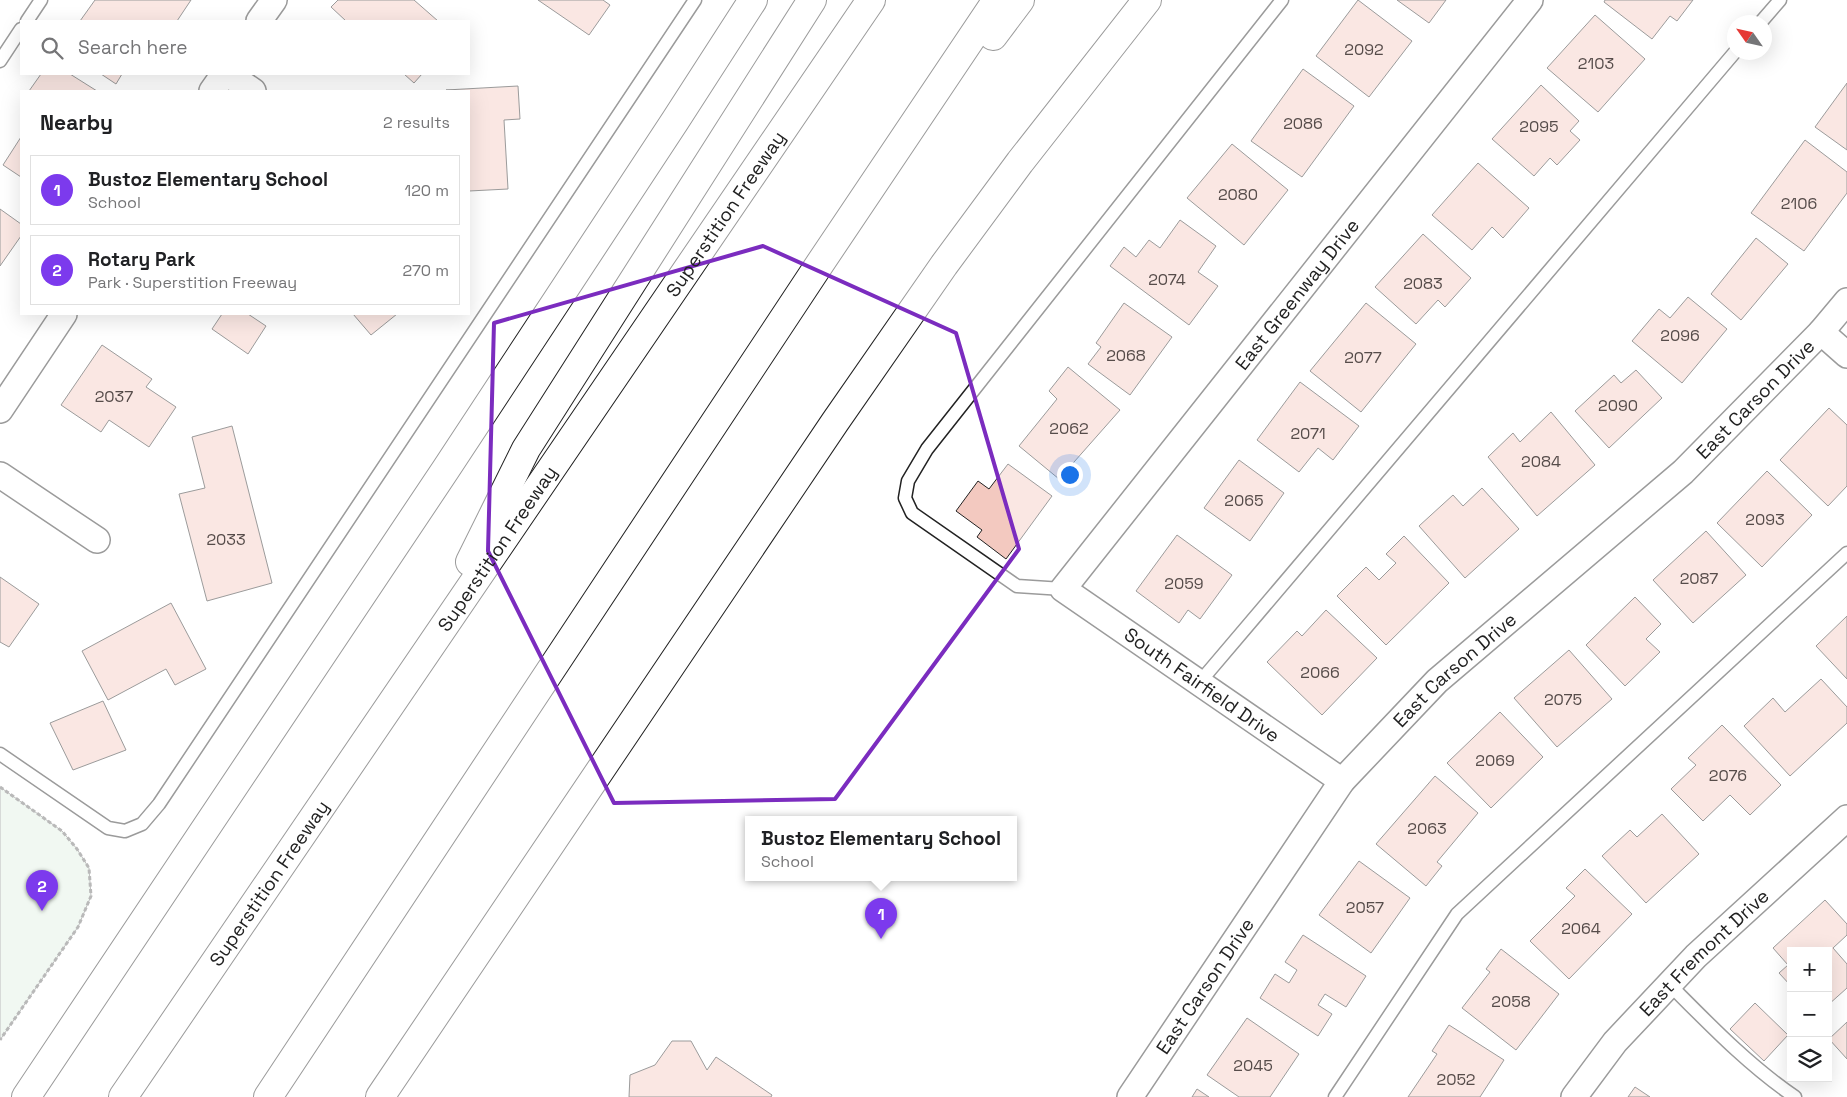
<!DOCTYPE html>
<meta charset="utf-8">
<style>
:root{--surface:#fff;--page:#f2f2f2;--text:#202124;--muted:#757577;--line:#e0e0e0;--accent:#7c3aed}
body{margin:0;font-family:"Space Grotesk",sans-serif;background:var(--page);color:var(--text)}
.controls{position:absolute;right:15px;bottom:15px;display:grid;overflow:hidden;border-radius:0px;box-shadow:0 5px 20px #0002}
.controls button{width:45px;height:45px;display:grid;place-items:center;padding:0;border:0;border-bottom:1px solid var(--line);background:var(--surface);color:var(--text);font:25px sans-serif}
.compass{position:absolute;left:1727px;top:15px;width:45px;height:45px;border-radius:50%;background:var(--surface);box-shadow:0 5px 20px #0002;rotate:304deg}
.you{position:absolute;left:1069px;top:474px;width:18px;height:18px;margin:-12px;border:4px solid #fff;border-radius:50%;background:#1a73e8;box-shadow:0 0 0 8px #1a73e833}
.badge{display:grid;place-items:center;width:32px;height:32px;border-radius:50%;background:var(--accent);color:#fff;font-size:16px;font-weight:700}
.pin{position:absolute;translate:-50% -41px;filter:drop-shadow(0 1px 2px #0008)}
.pin::after{content:'';position:absolute;top:26px;width:18px;height:15px;background:inherit;clip-path:polygon(0 0,100% 0,50% 100%)}
.popup{position:absolute;left:745px;top:816px;width:272px;height:65px;box-sizing:border-box;display:grid;place-content:center;border-radius:0px;background:var(--surface);filter:drop-shadow(0 1px 4px #0005);font-size:16px;white-space:nowrap;color:var(--muted)}
.popup b{font-size:19px;color:var(--text)}
.popup::after{content:'';position:absolute;left:50%;top:100%;margin-left:-10px;border:10px solid transparent;border-top-color:var(--surface)}
.list{margin:0;padding:0;list-style:none}
h2{display:flex;justify-content:space-between;align-items:center;height:65px;margin:0;padding:0 20px;font-size:21px}
h2 small{font-size:16px;font-weight:400;color:var(--muted)}
.list li{display:grid;grid-template-columns:32px 1fr auto;gap:15px;align-items:center;box-sizing:border-box;height:70px;margin:0 10px 10px;padding:0 10px;border:1px solid var(--line);border-radius:0px}
.list b{display:block;font-size:19px;white-space:nowrap}
.list p{margin:0;font-size:16px;white-space:nowrap;color:var(--muted)}
.list em{font-size:16px;font-style:normal;color:var(--muted)}
.icon{flex:none;width:28px;height:28px;fill:none;stroke:currentColor;stroke-width:2;stroke-linecap:round;stroke-linejoin:round}
.map{position:relative;flex:none;width:1847px;height:1097px;overflow:hidden}
.search{position:absolute;background:var(--surface);box-shadow:0 5px 20px #0002;left:20px;top:20px;width:450px;height:55px;display:flex;align-items:center;gap:12px;box-sizing:border-box;padding:0 18px;border-radius:0px;color:var(--muted);font-size:19px}
.panel{position:absolute;background:var(--surface);box-shadow:0 5px 20px #0002;left:20px;top:90px;width:450px;height:225px;border-radius:0px}
.map>svg:first-child{display:block}
.green{fill:#e0efe3;stroke:#6f6f6f}
.building{fill:#f3c9c0;stroke:#222}
.lines{fill:none;stroke-linecap:round;stroke-linejoin:round}
.lane-casing{stroke:#222;stroke-width:15}
.street-casing{stroke:#222;stroke-width:28}
.highway-casing{stroke:#222;stroke-width:30}
.path{stroke:#646464;stroke-width:3;stroke-dasharray:4 2.5;stroke-linecap:butt}
.lane{stroke:#fff;stroke-width:12}
.street{stroke:#fff;stroke-width:25}
.highway{stroke:#fff;stroke-width:28}
.marked{fill:none;stroke:#7b2cbf;stroke-width:4;stroke-linejoin:round}
.labels{text-anchor:middle;dominant-baseline:central;stroke-width:4;stroke-linejoin:round;paint-order:stroke}
.number-label{font-size:16px;fill:#564c4a}
.street-label{font-size:19px;fill:#222;stroke:#fff}
</style>
<div class="map">
<svg width="1847" height="1097" viewBox="0 0 1847 1097">
<rect width="100%" height="100%" fill="#fff"/>
<!-- green -->
<path class="green" d="M 0,787 L 62,831 L 77,849 L 89,868 L 91,896 L 78,927 L 0,1040 Z"/>
<!-- building -->
<path class="building" d="M 95,0 L 191,0 L 177,21 L 80,21 Z
M 338,0 L 414,0 L 438,21 L 346,21 L 331,7 Z
M 538,0 L 603,0 L 610,5 L 589,35 Z
M 1358,0 L 1412,41 L 1369,97 L 1316,56 Z
M 1397,0 L 1446,0 L 1429,23 Z
M 1605,0 L 1693,0 L 1677,21 L 1670,16 L 1652,39 L 1604,2 Z
M 1595,15 L 1645,59 L 1598,112 L 1547,68 Z
M 1303,69 L 1354,106 L 1302,177 L 1251,141 Z
M 41,74 L 70,74 L 97,91 L 29,91 Z
M 101,74 L 122,74 L 116,84 Z
M 404,74 L 422,74 L 414,83 Z
M 1847,83 L 1847,150 L 1815,127 Z
M 1541,85 L 1579,121 L 1570,131 L 1580,140 L 1557,165 L 1550,158 L 1534,176 L 1492,139 Z
M 518,86 L 520,119 L 504,120 L 508,189 L 469,191 L 469,91 L 446,90 Z
M 21,137 L 21,177 L 3,165 Z
M 1805,140 L 1847,172 L 1847,193 L 1804,251 L 1751,213 Z
M 1232,144 L 1288,190 L 1244,245 L 1187,198 Z
M 1478,163 L 1529,208 L 1503,238 L 1492,227 L 1472,250 L 1432,215 Z
M 0,209 L 21,224 L 21,236 L 0,266 Z
M 1180,220 L 1216,246 L 1198,272 L 1218,286 L 1189,325 L 1110,266 L 1124,247 L 1136,257 L 1149,240 L 1160,248 Z
M 1423,234 L 1471,278 L 1445,307 L 1438,300 L 1416,324 L 1375,287 Z
M 1756,238 L 1788,264 L 1741,320 L 1711,294 Z
M 1688,297 L 1727,329 L 1682,383 L 1632,341 L 1659,309 L 1670,318 Z
M 1124,303 L 1172,337 L 1130,395 L 1088,364 L 1101,347 L 1096,343 Z
M 1366,303 L 1416,344 L 1361,412 L 1310,371 Z
M 222,314 L 248,314 L 266,326 L 248,354 L 212,329 Z
M 353,314 L 397,314 L 371,335 Z
M 102,345 L 152,379 L 146,387 L 176,407 L 149,447 L 109,420 L 101,432 L 61,405 Z
M 1068,367 L 1120,410 L 1059,479 L 1019,446 L 1057,399 L 1049,391 Z
M 1636,370 L 1662,398 L 1609,448 L 1575,411 L 1614,375 L 1621,383 Z
M 1300,382 L 1359,426 L 1333,460 L 1318,448 L 1299,472 L 1257,440 Z
M 1829,408 L 1847,425 L 1847,486 L 1828,506 L 1780,460 Z
M 1551,412 L 1595,465 L 1537,516 L 1488,457 L 1513,433 L 1520,442 Z
M 232,426 L 272,583 L 207,601 L 179,494 L 205,488 L 192,437 Z
M 1239,460 L 1284,493 L 1250,541 L 1204,508 Z
M 1008,464 L 1052,496 L 1006,559 L 977,537 L 982,530 L 956,511 L 978,481 L 989,489 Z
M 1767,471 L 1812,515 L 1762,567 L 1717,523 Z
M 1482,488 L 1519,529 L 1465,578 L 1419,526 L 1453,495 L 1463,506 Z
M 1706,531 L 1746,575 L 1693,623 L 1653,580 Z
M 1177,535 L 1232,575 L 1200,619 L 1188,610 L 1179,623 L 1136,591 Z
M 1404,536 L 1449,583 L 1386,645 L 1337,596 L 1366,567 L 1379,580 L 1396,563 L 1386,554 Z
M 0,577 L 39,604 L 9,647 L 0,642 Z
M 1635,597 L 1661,624 L 1646,639 L 1660,652 L 1625,686 L 1586,645 Z
M 171,603 L 206,669 L 175,685 L 166,669 L 108,700 L 82,651 Z
M 1326,610 L 1377,658 L 1322,715 L 1267,662 L 1297,631 L 1302,636 Z
M 1847,616 L 1847,679 L 1816,646 Z
M 1569,650 L 1612,699 L 1557,747 L 1514,698 Z
M 1821,679 L 1847,707 L 1847,723 L 1790,776 L 1744,726 L 1773,698 L 1785,712 Z
M 103,701 L 126,750 L 73,770 L 50,723 Z
M 1500,712 L 1543,757 L 1491,808 L 1447,763 Z
M 1722,725 L 1781,785 L 1750,815 L 1730,795 L 1703,821 L 1671,789 L 1696,765 L 1688,758 Z
M 1435,776 L 1478,813 L 1437,862 L 1442,866 L 1426,886 L 1376,844 Z
M 1662,814 L 1699,854 L 1646,903 L 1602,856 L 1630,830 L 1637,837 Z
M 1359,861 L 1410,898 L 1371,953 L 1319,915 Z
M 1585,869 L 1632,914 L 1569,979 L 1530,941 L 1575,896 L 1566,888 Z
M 1825,900 L 1847,924 L 1847,935 L 1833,948 L 1847,964 L 1847,988 L 1828,1005 L 1828,951 L 1791,951 L 1791,986 L 1779,973 L 1788,965 L 1773,948 Z
M 1303,935 L 1366,976 L 1346,1007 L 1325,994 L 1318,1005 L 1332,1014 L 1318,1036 L 1260,998 L 1275,974 L 1289,983 L 1297,970 L 1285,962 Z
M 1501,949 L 1559,994 L 1516,1050 L 1462,1008 L 1490,972 L 1486,969 Z
M 1755,1003 L 1788,1035 L 1764,1061 L 1730,1029 Z
M 1247,1018 L 1299,1054 L 1270,1097 L 1239,1097 L 1207,1075 Z
M 1847,1022 L 1847,1059 L 1829,1039 Z
M 1449,1025 L 1504,1060 L 1480,1097 L 1408,1097 L 1437,1054 L 1432,1051 Z
M 672,1041 L 691,1041 L 707,1070 L 716,1057 L 772,1095 L 771,1097 L 629,1097 L 630,1075 L 655,1065 Z
M 1635,1087 L 1650,1097 L 1628,1097 Z
M 1197,1089 L 1209,1097 L 1192,1097 Z"/>
<g class="lines">
<!-- lane casing -->
<g class="lane-casing">
<path id="lane" d="M 27,21 L 41,0
M 1761,22 L 1780,0
M 0,61 L 21,29
M 1063,589 L 1017,586 L 912,513 L 905,498 L 908,481 L 927,449 L 1282,0
M 1199,683 L 1735,52
M 0,754 L 108,828 L 125,831 L 142,824 L 159,804 L 695,0
M 1669,984 C 1709,1024 1748,1065 1795,1097
M 1335,1097 L 1457,914 L 1847,553"/>
</g>
<!-- street casing -->
<g class="street-casing">
<g id="street">
<path d="M 259,21 L 274,0"/>
<path d="M 228,74 L 253,91"/>
<path d="M 212,91 L 224,74"/>
<path d="M 1821,332 L 1847,355"/>
<path d="M 0,410 L 64,314"/>
<path d="M 0,475 L 97,540"/>
<path id="s1" d="M 1342,781 L 1063,589 L 1530,0"/>
<path id="s2" d="M 1130,1097 L 1342,781 L 1437,681 L 1683,472 L 1821,332 L 1847,301"/>
<path id="s3" d="M 1574,1097 L 1615,1042 L 1696,956 L 1847,818"/>
</g>
</g>
<!-- highway casing -->
<g class="highway-casing">
<g id="highway">
<path d="M 993,36 L 1020,0"/>
<path d="M 470,562 L 526,449 L 812,0"/>
<path d="M 26,1097 L 446,469 L 675,121 L 753,0"/>
<path id="s4" d="M 123,1097 L 871,0"/>
<path d="M 268,1097 L 821,262 L 997,0"/>
<path d="M 380,1097 L 835,422 L 944,265 L 1020,162 L 1147,0"/>
</g>
</g>
<!-- path -->
<path class="path" d="M 0,787 L 62,831 L 77,849 L 89,868 L 91,896 L 78,927 L 0,1040"/>
<!-- lane -->
<use href="#lane" class="lane"/>
<!-- street -->
<use href="#street" class="street"/>
<!-- highway -->
<use href="#highway" class="highway"/>
</g>
<!-- marked area -->
<path d="M0 0H1847V1097H0ZM 763,246 L 956,333 L 1019,549 L 835,799 L 614,803 L 488,551 L 494,323 Z" fill="#fff" fill-opacity=".55" fill-rule="evenodd"/>
<path class="marked" d="M 763,246 L 956,333 L 1019,549 L 835,799 L 614,803 L 488,551 L 494,323 Z"/>
<g class="labels">
<!-- number labels -->
<g class="number-label">
<text x="1364" y="49">2092</text>
<text x="1596" y="63">2103</text>
<text x="1303" y="123">2086</text>
<text x="1539" y="126">2095</text>
<text x="1238" y="194">2080</text>
<text x="1799" y="203">2106</text>
<text x="1167" y="279">2074</text>
<text x="1423" y="283">2083</text>
<text x="1680" y="335">2096</text>
<text x="1126" y="355">2068</text>
<text x="1363" y="357">2077</text>
<text x="114" y="396">2037</text>
<text x="1618" y="405">2090</text>
<text x="1069" y="428">2062</text>
<text x="1308" y="433">2071</text>
<text x="1541" y="461">2084</text>
<text x="1244" y="500">2065</text>
<text x="1765" y="519">2093</text>
<text x="226" y="539">2033</text>
<text x="1699" y="578">2087</text>
<text x="1184" y="583">2059</text>
<text x="1320" y="672">2066</text>
<text x="1563" y="699">2075</text>
<text x="1495" y="760">2069</text>
<text x="1728" y="775">2076</text>
<text x="1427" y="828">2063</text>
<text x="1365" y="907">2057</text>
<text x="1581" y="928">2064</text>
<text x="1511" y="1001">2058</text>
<text x="1253" y="1065">2045</text>
<text x="1456" y="1079">2052</text>
</g>
<!-- street labels -->
<g class="street-label">
<text stroke="none"><textPath href="#s4" startOffset="1069">Superstition Freeway</textPath></text>
<text stroke="none"><textPath href="#s1" startOffset="715">East Greenway Drive</textPath></text>
<text stroke="none"><textPath href="#s2" startOffset="944">East Carson Drive</textPath></text>
<text stroke="none"><textPath href="#s4" startOffset="664">Superstition Freeway</textPath></text>
<text stroke="none"><textPath href="#s2" startOffset="539">East Carson Drive</textPath></text>
<text transform="translate(1202 685) rotate(35)">South Fairfield Drive</text>
<text stroke="none"><textPath href="#s4" startOffset="259">Superstition Freeway</textPath></text>
<text stroke="none"><textPath href="#s3" startOffset="195">East Fremont Drive</textPath></text>
<text stroke="none"><textPath href="#s2" startOffset="134">East Carson Drive</textPath></text>
</g>
</g>
</svg>
<div class="controls">
<button>+</button>
<button>−</button>
<button><svg class="icon" aria-label="layers" viewBox="0 0 24 24"><path d="M12 4l9 5-9 5-9-5zM3 14l9 5 9-5"/></svg></button>
</div>
<svg class="compass" viewBox="-18 -18 36 36"><path d="M0-13l5 13h-10z" fill="#e53935"/><path d="M0 13l5-13h-10z" fill="#757577"/></svg>
<div class="you"></div>
<div class="pin badge" style="left:881px;top:939px">1</div>
<div class="popup"><b>Bustoz Elementary School</b>School</div>
<div class="pin badge" style="left:42px;top:911px">2</div>
<div class="search"><svg class="icon" aria-label="search" viewBox="0 0 24 24"><circle cx="10" cy="10" r="6"/><path d="M15 15l6 6"/></svg>Search here</div>
<section class="panel">
<h2>Nearby<small>2 results</small></h2>
<ul class="list">
<li><span class="badge">1</span><div><b>Bustoz Elementary School</b><p>School</p></div><em>120 m</em></li>
<li><span class="badge">2</span><div><b>Rotary Park</b><p>Park · Superstition Freeway</p></div><em>270 m</em></li>
</ul>
</section>
</div>
